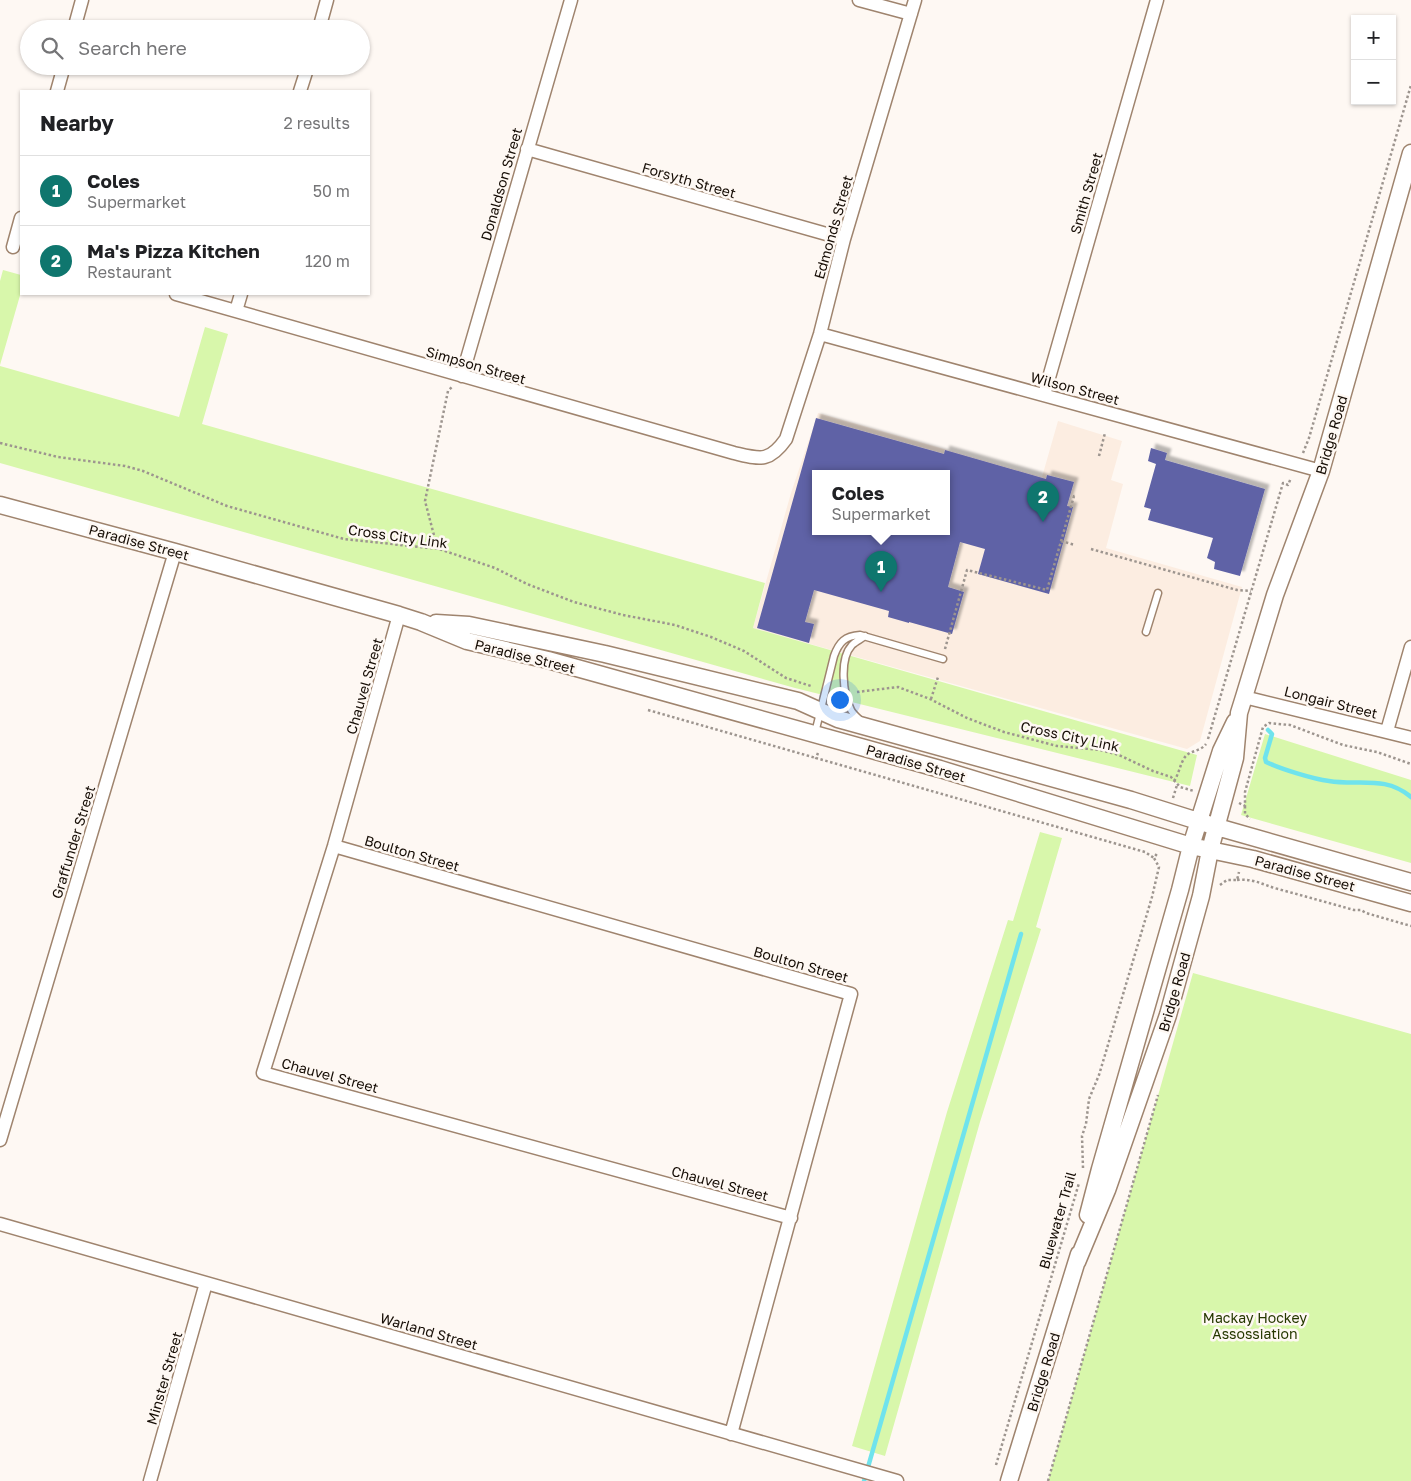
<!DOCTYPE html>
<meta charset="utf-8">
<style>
:root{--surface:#fff;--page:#f2f2f2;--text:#202124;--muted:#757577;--line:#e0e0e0;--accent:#0f766e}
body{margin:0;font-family:"Golos Text",sans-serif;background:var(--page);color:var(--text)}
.controls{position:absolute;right:15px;top:15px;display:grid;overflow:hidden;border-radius:0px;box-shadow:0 1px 4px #0004}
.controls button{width:45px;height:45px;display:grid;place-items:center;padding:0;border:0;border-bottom:1px solid var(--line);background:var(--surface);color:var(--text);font:25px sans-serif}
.you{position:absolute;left:839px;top:699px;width:18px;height:18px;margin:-12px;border:4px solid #fff;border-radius:50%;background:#1a73e8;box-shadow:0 0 0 8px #1a73e833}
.badge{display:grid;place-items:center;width:32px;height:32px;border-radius:50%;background:var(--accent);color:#fff;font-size:16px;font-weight:700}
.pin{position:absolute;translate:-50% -41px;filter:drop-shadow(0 1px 2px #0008)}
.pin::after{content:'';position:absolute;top:26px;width:18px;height:15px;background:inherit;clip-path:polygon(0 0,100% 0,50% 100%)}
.popup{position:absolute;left:812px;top:470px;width:138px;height:65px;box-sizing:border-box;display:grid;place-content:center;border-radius:0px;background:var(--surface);filter:drop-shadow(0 1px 4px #0005);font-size:16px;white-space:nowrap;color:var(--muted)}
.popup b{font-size:19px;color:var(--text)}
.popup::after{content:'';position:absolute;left:50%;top:100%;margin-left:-10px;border:10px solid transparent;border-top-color:var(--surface)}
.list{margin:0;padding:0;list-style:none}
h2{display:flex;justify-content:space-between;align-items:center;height:65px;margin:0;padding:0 20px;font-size:21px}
h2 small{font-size:16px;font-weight:400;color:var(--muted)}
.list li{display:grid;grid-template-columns:32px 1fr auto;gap:15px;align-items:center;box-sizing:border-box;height:70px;padding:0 20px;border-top:1px solid var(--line)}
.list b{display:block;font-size:19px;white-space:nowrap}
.list p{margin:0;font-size:16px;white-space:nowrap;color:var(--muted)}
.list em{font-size:16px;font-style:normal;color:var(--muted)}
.icon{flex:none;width:28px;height:28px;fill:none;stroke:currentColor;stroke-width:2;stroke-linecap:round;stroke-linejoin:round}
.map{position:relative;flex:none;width:1411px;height:1481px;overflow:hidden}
.search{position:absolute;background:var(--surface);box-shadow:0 1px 4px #0004;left:20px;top:20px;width:350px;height:55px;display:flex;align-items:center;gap:12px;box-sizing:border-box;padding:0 18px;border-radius:28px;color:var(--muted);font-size:19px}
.panel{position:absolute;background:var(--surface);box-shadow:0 1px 4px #0004;left:20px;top:90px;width:350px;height:205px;border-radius:0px}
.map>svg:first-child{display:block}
.built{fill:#fcede1;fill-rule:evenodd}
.green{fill:#d8f7ab}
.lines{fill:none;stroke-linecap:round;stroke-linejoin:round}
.stream{stroke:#6fe3ed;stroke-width:4.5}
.building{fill:#5f62a6;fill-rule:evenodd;filter:url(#shadow)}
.service-casing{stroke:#9f846e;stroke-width:9}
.minor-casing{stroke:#9f846e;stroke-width:15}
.tertiary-casing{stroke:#9f846e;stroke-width:19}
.path{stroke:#9d958f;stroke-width:2.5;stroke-dasharray:2.5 2.5;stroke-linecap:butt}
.service{stroke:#fff;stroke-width:6}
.minor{stroke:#fff;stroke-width:12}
.tertiary{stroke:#fff;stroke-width:16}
.labels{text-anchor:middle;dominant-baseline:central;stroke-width:5;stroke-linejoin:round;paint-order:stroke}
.street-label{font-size:14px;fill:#160d05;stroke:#fef8f3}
.park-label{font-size:14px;fill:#263800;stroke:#fef8f3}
</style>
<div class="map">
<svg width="1411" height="1481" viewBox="0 0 1411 1481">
<defs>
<filter id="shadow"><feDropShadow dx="4.5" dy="-4.5" stdDeviation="1" flood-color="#0004"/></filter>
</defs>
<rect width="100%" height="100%" fill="#fef8f3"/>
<!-- built -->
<path class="built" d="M 818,413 L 1042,477 L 1058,421 L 1122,441 L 1111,480 L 1123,484 L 1106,548 L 1242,587 L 1200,741 L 1187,749 L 753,628 L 791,493 ZM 816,473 L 946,473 L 946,531 L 816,531 Z"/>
<!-- green -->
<path class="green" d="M 3,270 L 21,275 L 21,292 L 0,365 L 0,281 Z
M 205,327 L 228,334 L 202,424 L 765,583 L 753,628 L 1197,755 L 1190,786 L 795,688 L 0,463 L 0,366 L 179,417 Z
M 1265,734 L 1411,780 L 1411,863 L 1241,815 Z
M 1040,832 L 1062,838 L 1036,927 L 1041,929 L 980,1122 L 885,1456 L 852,1446 L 947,1112 L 1008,920 L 1013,921 Z
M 1193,973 L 1411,1034 L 1411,1481 L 1048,1481 Z"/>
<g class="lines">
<!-- stream -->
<path class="stream" d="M 1268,730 L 1272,734 L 1265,758 L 1266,762 C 1281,769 1313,779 1329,781 C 1359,786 1385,775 1411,797
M 864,1481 L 1021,934"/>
</g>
<!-- building -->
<path class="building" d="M 816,418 L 944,454 L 945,450 L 1046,479 L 1047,475 L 1074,482 L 1067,506 L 1073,507 L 1049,594 L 978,574 L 985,549 L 960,542 L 948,587 L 964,592 L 952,634 L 909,622 L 909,623 L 888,617 L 889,611 L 814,590 L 805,622 L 814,624 L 809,643 L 757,628 ZM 816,473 L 946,473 L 946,531 L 816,531 Z
M 1151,448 L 1167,453 L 1165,460 L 1265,489 L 1240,576 L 1214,569 L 1215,562 L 1207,558 L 1213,538 L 1148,520 L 1151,509 L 1144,507 L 1156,464 L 1148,461 Z"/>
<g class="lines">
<!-- service casing -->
<g class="service-casing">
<path id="service" d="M 1146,632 L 1158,593
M 861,721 C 858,718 853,714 851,710 C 843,694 839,659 852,645 C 855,642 861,639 865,636
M 815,733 L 834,656 C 839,642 845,636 860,635 L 943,659"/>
</g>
<!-- minor casing -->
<g class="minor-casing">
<path id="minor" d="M 859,0 L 911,14
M 74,29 L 82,0
M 319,29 L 327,0
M 57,91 L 64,66
M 300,91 L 308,66
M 527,149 L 844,239
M 13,247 L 21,218
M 176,294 L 734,453 C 760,459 769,463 786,439 L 820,334 L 844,239 L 915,0
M 236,311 L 241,294
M 820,334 L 1321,471
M 462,376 L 571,0
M 1044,395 L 1157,0
M 399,615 L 334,846 L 263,1073 L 791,1218
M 1244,697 L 1411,738
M 1387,731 L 1411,647
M 334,846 L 851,994 L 731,1434
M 0,1140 L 175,552
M 0,1224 L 897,1481
M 150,1481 L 206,1283"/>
</g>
<!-- tertiary casing -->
<g class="tertiary-casing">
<path id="tertiary" d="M 0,505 L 175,552 L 399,615 L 421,622 L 467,641 L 548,660 L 940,769 L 1191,846 L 1253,859 L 1411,903
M 436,623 L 469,625 L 605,654 L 798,701 L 838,719 L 1131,800 L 1217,827 L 1411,882
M 1088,1215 L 1100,1169 L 1180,890 L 1191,846 L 1221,751 L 1235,722
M 1077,1262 L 1107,1190 L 1168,1015 L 1201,896 L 1210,850 L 1235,758 L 1239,713 L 1244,697 L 1275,595 L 1321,471 L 1411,153
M 1009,1481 L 1079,1254"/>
</g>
<!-- path -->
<path class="path" d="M 0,443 L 58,457 L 125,466 L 143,471 L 227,506 L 344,539 L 439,549 L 495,568 L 527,584 L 574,602 L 623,615 L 675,625 L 711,637 L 744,651 L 786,678 L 811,686
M 1303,453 L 1309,438 L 1411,85
M 1099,456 L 1105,433
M 1061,541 L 1075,545
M 439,549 L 436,543 L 425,501 L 448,391 L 452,387
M 1091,549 L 1237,590 L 1251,591
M 945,649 L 967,570 L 1047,590 L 1074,496 L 1076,497
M 857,692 L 898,687 L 930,699 L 967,718 L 1004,732 L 1057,746 L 1100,750 L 1119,755 L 1153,771 L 1171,777 L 1180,787 L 1194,791
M 931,699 L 938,677
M 648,710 L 816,758
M 1208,739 L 1283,483 L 1288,485 L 1291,478
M 818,753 L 816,758 L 1145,852 L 1154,858
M 1174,781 C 1179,774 1180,764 1185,757 C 1190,750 1200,752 1206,744
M 1173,798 L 1177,785
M 1239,803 L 1245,806 L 1245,792 L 1263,727 L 1269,723 L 1290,725 L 1343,745 L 1377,752 L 1411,764
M 1245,806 L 1245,814 L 1250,819
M 1237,880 C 1253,878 1263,885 1278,889 C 1304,896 1329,903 1354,910 L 1361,910 L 1366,913 L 1411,926
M 1220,885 L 1227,880 L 1237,880 L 1239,872
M 1083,1168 L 1082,1136 L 1086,1124 L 1089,1099 L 1099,1075 L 1152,897 L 1159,867 L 1154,858 L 1158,852
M 996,1465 L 1079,1183
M 1048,1481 L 1158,1095"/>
<!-- service -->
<use href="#service" class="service"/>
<!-- minor -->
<use href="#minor" class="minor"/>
<!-- tertiary -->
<use href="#tertiary" class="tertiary"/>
</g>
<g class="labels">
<!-- street labels -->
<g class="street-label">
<text transform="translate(689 180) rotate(16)">Forsyth Street</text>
<text transform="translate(501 184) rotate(-74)">Donaldson Street</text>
<text transform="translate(1086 193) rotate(-74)">Smith Street</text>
<text transform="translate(833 227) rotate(-74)">Edmonds Street</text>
<text transform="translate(476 365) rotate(16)">Simpson Street</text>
<text transform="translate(1075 388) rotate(15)">Wilson Street</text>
<text transform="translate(1331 435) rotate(-74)">Bridge Road</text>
<text transform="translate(398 536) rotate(8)">Cross City Link</text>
<text transform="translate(139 542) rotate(15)">Paradise Street</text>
<text transform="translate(525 656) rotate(14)">Paradise Street</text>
<text transform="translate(364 686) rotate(-74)">Chauvel Street</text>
<text transform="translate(1331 702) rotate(14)">Longair Street</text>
<text transform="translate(1070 736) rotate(12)">Cross City Link</text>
<text transform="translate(916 763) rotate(16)">Paradise Street</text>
<text transform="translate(73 842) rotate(-73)">Graffunder Street</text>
<text transform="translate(412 853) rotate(16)">Boulton Street</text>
<text transform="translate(1305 873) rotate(15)">Paradise Street</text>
<text transform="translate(801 964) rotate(16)">Boulton Street</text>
<text transform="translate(1174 992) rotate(-74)">Bridge Road</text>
<text transform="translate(330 1075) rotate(15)">Chauvel Street</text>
<text transform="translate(720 1183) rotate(15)">Chauvel Street</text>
<text transform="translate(1057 1220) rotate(-74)">Bluewater Trail</text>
<text transform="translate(429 1331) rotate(16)">Warland Street</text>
<text transform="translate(1043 1372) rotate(-73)">Bridge Road</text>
<text transform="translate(164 1378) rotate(-74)">Minster Street</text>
</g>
<!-- park labels -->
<g class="park-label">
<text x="1255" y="1317">Mackay Hockey<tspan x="1255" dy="16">Assossiation</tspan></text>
</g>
</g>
</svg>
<div class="controls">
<button>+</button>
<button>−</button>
</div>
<div class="you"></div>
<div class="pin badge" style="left:881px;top:592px">1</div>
<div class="popup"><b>Coles</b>Supermarket</div>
<div class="pin badge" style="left:1043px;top:522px">2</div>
<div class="search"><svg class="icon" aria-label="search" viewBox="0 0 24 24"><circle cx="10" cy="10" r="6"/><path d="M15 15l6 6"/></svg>Search here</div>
<section class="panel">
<h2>Nearby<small>2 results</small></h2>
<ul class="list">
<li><span class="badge">1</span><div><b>Coles</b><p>Supermarket</p></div><em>50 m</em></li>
<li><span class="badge">2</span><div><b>Ma's Pizza Kitchen</b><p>Restaurant</p></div><em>120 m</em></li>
</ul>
</section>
</div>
